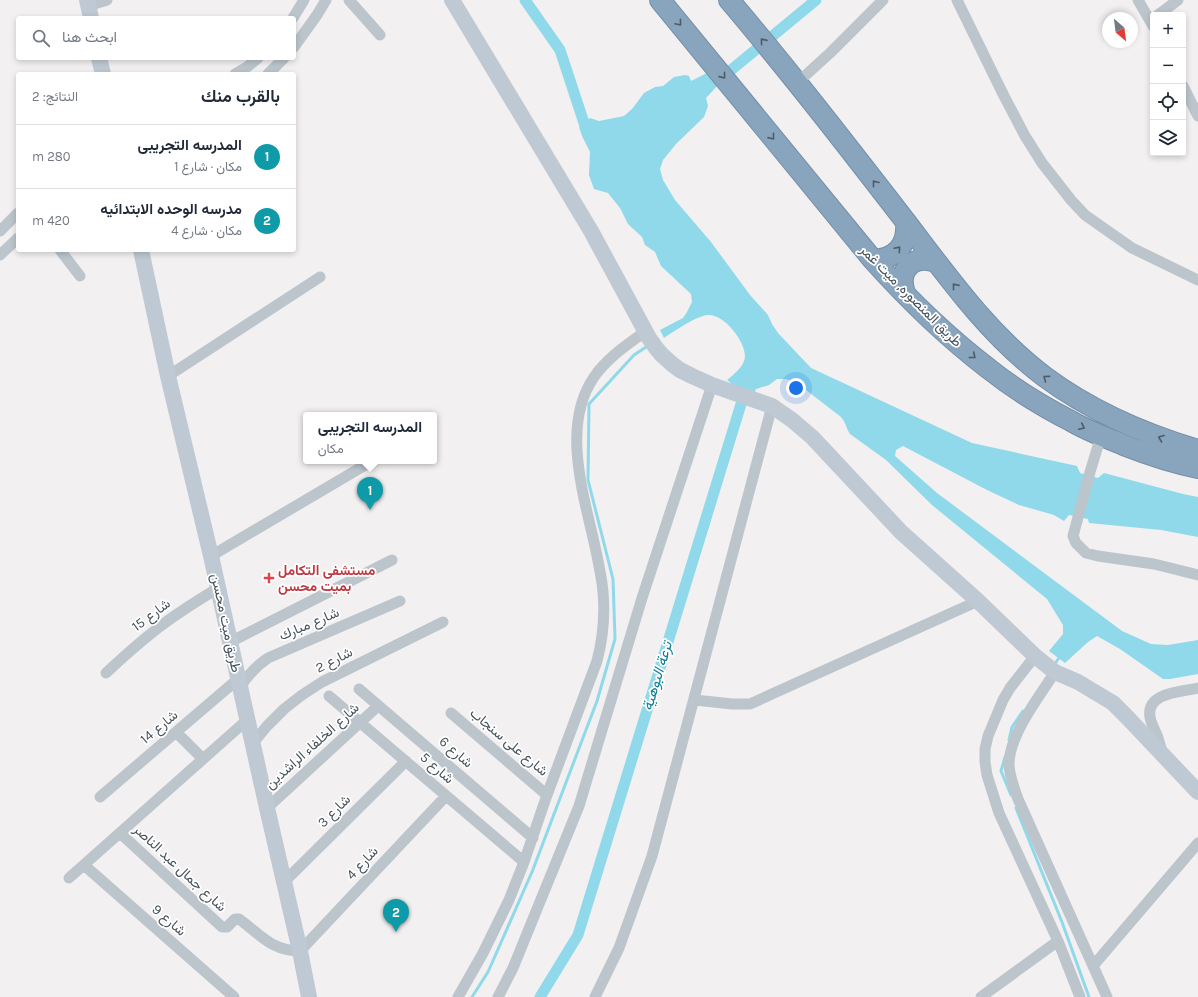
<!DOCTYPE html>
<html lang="ar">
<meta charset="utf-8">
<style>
:root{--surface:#fff;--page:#f2f2f3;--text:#1f2937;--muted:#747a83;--line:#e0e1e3;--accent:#1e77de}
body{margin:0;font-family:Karla,Vazirmatn,sans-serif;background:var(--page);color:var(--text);direction:rtl}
.controls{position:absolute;right:12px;top:12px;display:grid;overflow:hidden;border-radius:4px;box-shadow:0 2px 6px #0003}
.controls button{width:36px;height:36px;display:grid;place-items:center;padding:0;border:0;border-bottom:1px solid var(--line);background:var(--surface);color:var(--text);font:20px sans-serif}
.compass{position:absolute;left:1102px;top:12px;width:36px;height:36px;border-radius:50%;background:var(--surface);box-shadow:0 2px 6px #0003;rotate:152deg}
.you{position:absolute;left:796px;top:388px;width:14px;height:14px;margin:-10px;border:3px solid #fff;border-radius:50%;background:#1a73e8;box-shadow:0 0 0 6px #1a73e833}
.badge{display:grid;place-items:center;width:26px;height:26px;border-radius:50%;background:var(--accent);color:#fff;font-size:13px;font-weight:700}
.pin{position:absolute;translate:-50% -33px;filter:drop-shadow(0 1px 2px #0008)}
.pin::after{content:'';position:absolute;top:21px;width:14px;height:12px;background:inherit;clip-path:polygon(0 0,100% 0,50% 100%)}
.popup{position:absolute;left:303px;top:412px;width:134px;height:52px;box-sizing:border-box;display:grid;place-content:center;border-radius:4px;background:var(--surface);filter:drop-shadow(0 1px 3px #0005);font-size:13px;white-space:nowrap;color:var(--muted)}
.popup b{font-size:15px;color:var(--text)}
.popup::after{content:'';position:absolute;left:50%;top:100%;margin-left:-8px;border:8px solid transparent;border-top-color:var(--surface)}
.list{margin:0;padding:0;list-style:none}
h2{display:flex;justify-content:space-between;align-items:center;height:52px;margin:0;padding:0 16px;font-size:17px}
h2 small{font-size:13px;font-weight:400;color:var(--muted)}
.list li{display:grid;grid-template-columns:26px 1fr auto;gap:12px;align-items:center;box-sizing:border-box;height:64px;padding:0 16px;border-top:1px solid var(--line)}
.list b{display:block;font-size:15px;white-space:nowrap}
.list p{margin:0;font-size:13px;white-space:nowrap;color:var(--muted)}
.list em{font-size:13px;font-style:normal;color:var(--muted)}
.icon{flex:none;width:22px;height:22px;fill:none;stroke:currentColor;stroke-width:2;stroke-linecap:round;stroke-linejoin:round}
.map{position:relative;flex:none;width:1198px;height:997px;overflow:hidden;direction:ltr}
.search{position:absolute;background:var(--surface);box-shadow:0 2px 6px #0003;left:16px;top:16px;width:280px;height:44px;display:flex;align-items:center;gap:10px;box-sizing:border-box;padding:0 14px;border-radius:4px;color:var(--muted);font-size:15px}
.panel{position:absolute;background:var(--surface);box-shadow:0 2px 6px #0003;left:16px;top:72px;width:280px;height:180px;border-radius:4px;direction:rtl}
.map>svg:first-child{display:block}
.water{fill:#8fd9ea}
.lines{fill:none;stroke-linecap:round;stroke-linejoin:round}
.stream{stroke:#8fd9ea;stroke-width:3}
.canal{stroke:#8fd9ea;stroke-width:11}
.highway-casing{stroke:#758fa9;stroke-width:22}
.street{stroke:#bcc5cc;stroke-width:11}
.secondary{stroke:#bec9d3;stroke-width:16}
.highway{stroke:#89a4bd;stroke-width:20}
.oneway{stroke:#4e5c67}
.health-dot{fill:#e0444e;stroke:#fff;stroke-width:1.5}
.labels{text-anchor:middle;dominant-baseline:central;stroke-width:3.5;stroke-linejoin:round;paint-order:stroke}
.street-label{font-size:14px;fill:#48545d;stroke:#fff}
.health-label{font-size:14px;font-weight:bold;fill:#be3a42;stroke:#fff;text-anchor:start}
.water-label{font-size:15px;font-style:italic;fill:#108199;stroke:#fff}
</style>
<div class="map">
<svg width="1198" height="997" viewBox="0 0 1198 997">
<rect width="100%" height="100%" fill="#f2f0f0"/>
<!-- water -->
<path class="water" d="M 709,72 L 719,84 L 706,98 L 708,106 L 704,117 L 676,144 L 663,160 L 660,169 L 663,180 L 675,200 L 711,242 L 750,295 L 768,315 L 772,324 L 778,333 L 811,368 L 972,443 L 1077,466 L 1080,473 L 1098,478 L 1104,473 L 1183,494 L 1198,497 L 1198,537 L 1161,530 L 1089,523 L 1088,519 L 1069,515 L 1064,521 L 1054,515 L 1019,505 L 987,490 L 903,446 L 896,450 L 895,456 L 937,493 L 1122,631 L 1151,644 L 1168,645 L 1198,640 L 1198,674 L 1170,679 L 1163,679 L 1120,649 L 1097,636 L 1088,642 L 1065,663 L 1049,651 L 1063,634 L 1063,625 L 1047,599 L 932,505 L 886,460 L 850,434 C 846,428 846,423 841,417 L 797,383 L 786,379 L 777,379 L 769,385 L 756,389 L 755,392 L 730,385 L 731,383 L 727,380 C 734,374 745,366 745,356 C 745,341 724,314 708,315 C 696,316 675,331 664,338 L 660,330 L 683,318 L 687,312 L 692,302 L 691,294 L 661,266 L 655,252 L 645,245 L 642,237 L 628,224 L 620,208 L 608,193 L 594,189 L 589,175 L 590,152 L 582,136 L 579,127 L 590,118 L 599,121 L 624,116 L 632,109 L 644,93 L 655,87 L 663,86 L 674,77 L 685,75 L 689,76 L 691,81 Z"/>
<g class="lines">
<!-- stream -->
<path class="stream" d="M 1054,665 L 1061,655
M 1009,740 L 1012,727 L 1023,711
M 1005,757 L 1001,771 L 1011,795
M 1016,808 L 1062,922 L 1089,997
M 472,997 L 488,972 L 532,872 L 597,701 L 615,639 L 613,579 L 588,480 L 589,404 L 634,355 L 649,345"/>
<!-- canal -->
<path class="canal" d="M 525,0 L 560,50 L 584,123 L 592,133
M 719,80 L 816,0
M 540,997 L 578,935 L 745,391"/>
<!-- highway casing -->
<g class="highway-casing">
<path id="highway" d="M 660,0 L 873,260 C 908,299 947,337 989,369 C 1014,389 1042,406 1071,421 C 1088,431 1107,438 1126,446 C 1149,455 1174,463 1198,468
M 729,0 C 790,72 848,147 906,222 C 948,277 989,335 1045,377 C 1091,411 1144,434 1198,450
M 873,260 C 896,259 908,245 906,222
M 905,293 C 897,270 913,254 936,262"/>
</g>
<!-- street -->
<path class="street" d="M 349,0 L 380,35
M 957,0 L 1003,94 L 1025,136 L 1042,163 L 1071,200 L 1085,215 L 1132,248 L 1198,280
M 1138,0 L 1153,26
M 88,6 L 107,0
M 1158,15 L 1178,0
M 293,18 L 304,0
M 294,47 L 317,15 L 326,0
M 235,74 L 247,67 L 258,58
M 268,74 L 284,58
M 797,83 L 830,53 L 883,0
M 1183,86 L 1198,116
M 0,231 L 18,213
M 60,250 L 80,276
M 0,255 L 18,238
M 168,376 L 320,277
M 1101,436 L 1090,472 L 1073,536 L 1076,543 L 1086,553 L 1098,556 L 1154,564 L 1198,575
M 211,556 L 372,461
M 230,642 L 392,560
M 1035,656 L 1010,688 L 1003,700 L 988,736 L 985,749 L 985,762 L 987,775 L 999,813 L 1058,941 L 1080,997
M 1055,672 C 1039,697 1008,736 1009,766 C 1010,777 1014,788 1018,799 L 1107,997
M 106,673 C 123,657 140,642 158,628 C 177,613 197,601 218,588
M 240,687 C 248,675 256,666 268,658 L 400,601
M 359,689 L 533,838
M 329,696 L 524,862
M 695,700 L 732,704 L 750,704 L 978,601
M 451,713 L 547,795
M 176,732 L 203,759
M 253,743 L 267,726 L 284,709 L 302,695 L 322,682 L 443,622
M 1162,753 C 1161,747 1159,741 1157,735 C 1154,729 1151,723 1150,717 C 1146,692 1182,692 1198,688
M 100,797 L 238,679
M 267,808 L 378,706
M 120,833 L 222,927 L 227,927 L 235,919 L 239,919 C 260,934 271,951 300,951 L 446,796
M 84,865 L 234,997
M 69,878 L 247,720
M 284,882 L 406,761
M 1093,966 L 1198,843
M 458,997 L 483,953 L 509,900 L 524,862 L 547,795 L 597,661 C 603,638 605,615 603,592 C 597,526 553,437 594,377 C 608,357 627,345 646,331
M 498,997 L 513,968 L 579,806 L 642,598 L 712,385
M 595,997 L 619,948 L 652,856 L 772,406
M 981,997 L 1058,941"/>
<!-- secondary -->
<path class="secondary" d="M 87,0 L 91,18
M 452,0 L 591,231 L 649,338 L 656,348 L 662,355 L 672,364 L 680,370 L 692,376 L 712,385 L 772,406 L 792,420 L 812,437 L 901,532 L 978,601 L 1035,656 L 1055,672 L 1078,682 L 1113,703 L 1126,716 L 1198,792
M 99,58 L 103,74
M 141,250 L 168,376 L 211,556 L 267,808 L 300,951 L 309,997"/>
<!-- highway -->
<use href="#highway" class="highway"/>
</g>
<!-- one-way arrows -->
<defs><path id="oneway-chevron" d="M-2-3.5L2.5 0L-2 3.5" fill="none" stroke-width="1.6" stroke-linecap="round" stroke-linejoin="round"/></defs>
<g class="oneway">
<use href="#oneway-chevron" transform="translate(679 23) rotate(50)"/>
<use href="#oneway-chevron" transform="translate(763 41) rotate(-129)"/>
<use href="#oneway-chevron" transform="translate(723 76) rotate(51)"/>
<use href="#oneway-chevron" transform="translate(772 137) rotate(51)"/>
<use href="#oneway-chevron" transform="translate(875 183) rotate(-128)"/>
<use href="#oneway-chevron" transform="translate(898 249) rotate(-49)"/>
<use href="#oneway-chevron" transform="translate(955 286) rotate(-129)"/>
<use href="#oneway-chevron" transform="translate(973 356) rotate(39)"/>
<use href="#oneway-chevron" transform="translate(1046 378) rotate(-143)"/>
<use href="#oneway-chevron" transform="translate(1082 427) rotate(25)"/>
<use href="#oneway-chevron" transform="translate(1161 438) rotate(-159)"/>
</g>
<!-- markers -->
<path class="health-dot" d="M267 572h4v4h4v4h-4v4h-4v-4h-4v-4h4z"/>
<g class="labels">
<!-- street labels -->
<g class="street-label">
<text transform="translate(911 296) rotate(45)">طريق المنصوره, ميت غمر</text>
<text transform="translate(151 615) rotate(-37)">شارع 15</text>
<text transform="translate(226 623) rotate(78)">طريق ميت محسن</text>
<text transform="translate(309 624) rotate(-23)">شارع مبارك</text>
<text transform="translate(334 660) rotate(-27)">شارع 2</text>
<text transform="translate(159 727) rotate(-40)">شارع 14</text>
<text transform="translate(509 742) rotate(40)">شارع على سنجاب</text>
<text transform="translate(312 746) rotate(-42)">شارع الخلفاء الراشدين</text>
<text transform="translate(456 752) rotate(41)">شارع 6</text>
<text transform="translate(437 768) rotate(41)">شارع 5</text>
<text transform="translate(334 811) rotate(-45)">شارع 3</text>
<text transform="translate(362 863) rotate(-47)">شارع 4</text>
<text transform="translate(180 868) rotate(43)">شارع جمال عبد الناصر</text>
<text transform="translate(169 920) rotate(41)">شارع 9</text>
</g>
<!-- health labels -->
<g class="health-label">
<text x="278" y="570">مستشفى التكامل<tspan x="278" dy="16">بميت محسن</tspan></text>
</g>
<!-- water labels -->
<g class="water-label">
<text transform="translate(657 676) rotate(-73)">ترعة البوهية</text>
</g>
</g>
</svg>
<div class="controls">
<button>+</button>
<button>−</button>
<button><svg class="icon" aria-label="locate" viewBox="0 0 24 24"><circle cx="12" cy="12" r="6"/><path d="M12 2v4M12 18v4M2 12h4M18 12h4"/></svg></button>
<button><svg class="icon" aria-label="layers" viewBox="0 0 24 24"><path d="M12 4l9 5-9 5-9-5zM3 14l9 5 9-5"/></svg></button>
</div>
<svg class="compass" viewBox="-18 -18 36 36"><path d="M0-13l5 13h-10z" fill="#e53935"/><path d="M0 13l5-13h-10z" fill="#747a83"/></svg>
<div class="you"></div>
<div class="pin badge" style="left:370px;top:510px;background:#0f9aa8">1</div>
<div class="popup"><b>المدرسه التجريبى</b>مكان</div>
<div class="pin badge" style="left:396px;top:932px;background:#0f9aa8">2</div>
<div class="search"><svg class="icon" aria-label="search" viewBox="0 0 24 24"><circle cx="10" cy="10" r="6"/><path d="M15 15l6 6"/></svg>ابحث هنا</div>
<section class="panel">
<h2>بالقرب منك<small>النتائج: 2</small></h2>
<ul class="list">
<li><span class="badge" style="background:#0f9aa8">1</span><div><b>المدرسه التجريبى</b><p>مكان · شارع 1</p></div><em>280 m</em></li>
<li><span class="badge" style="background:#0f9aa8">2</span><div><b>مدرسه الوحده الابتدائيه</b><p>مكان · شارع 4</p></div><em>420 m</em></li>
</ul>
</section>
</div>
